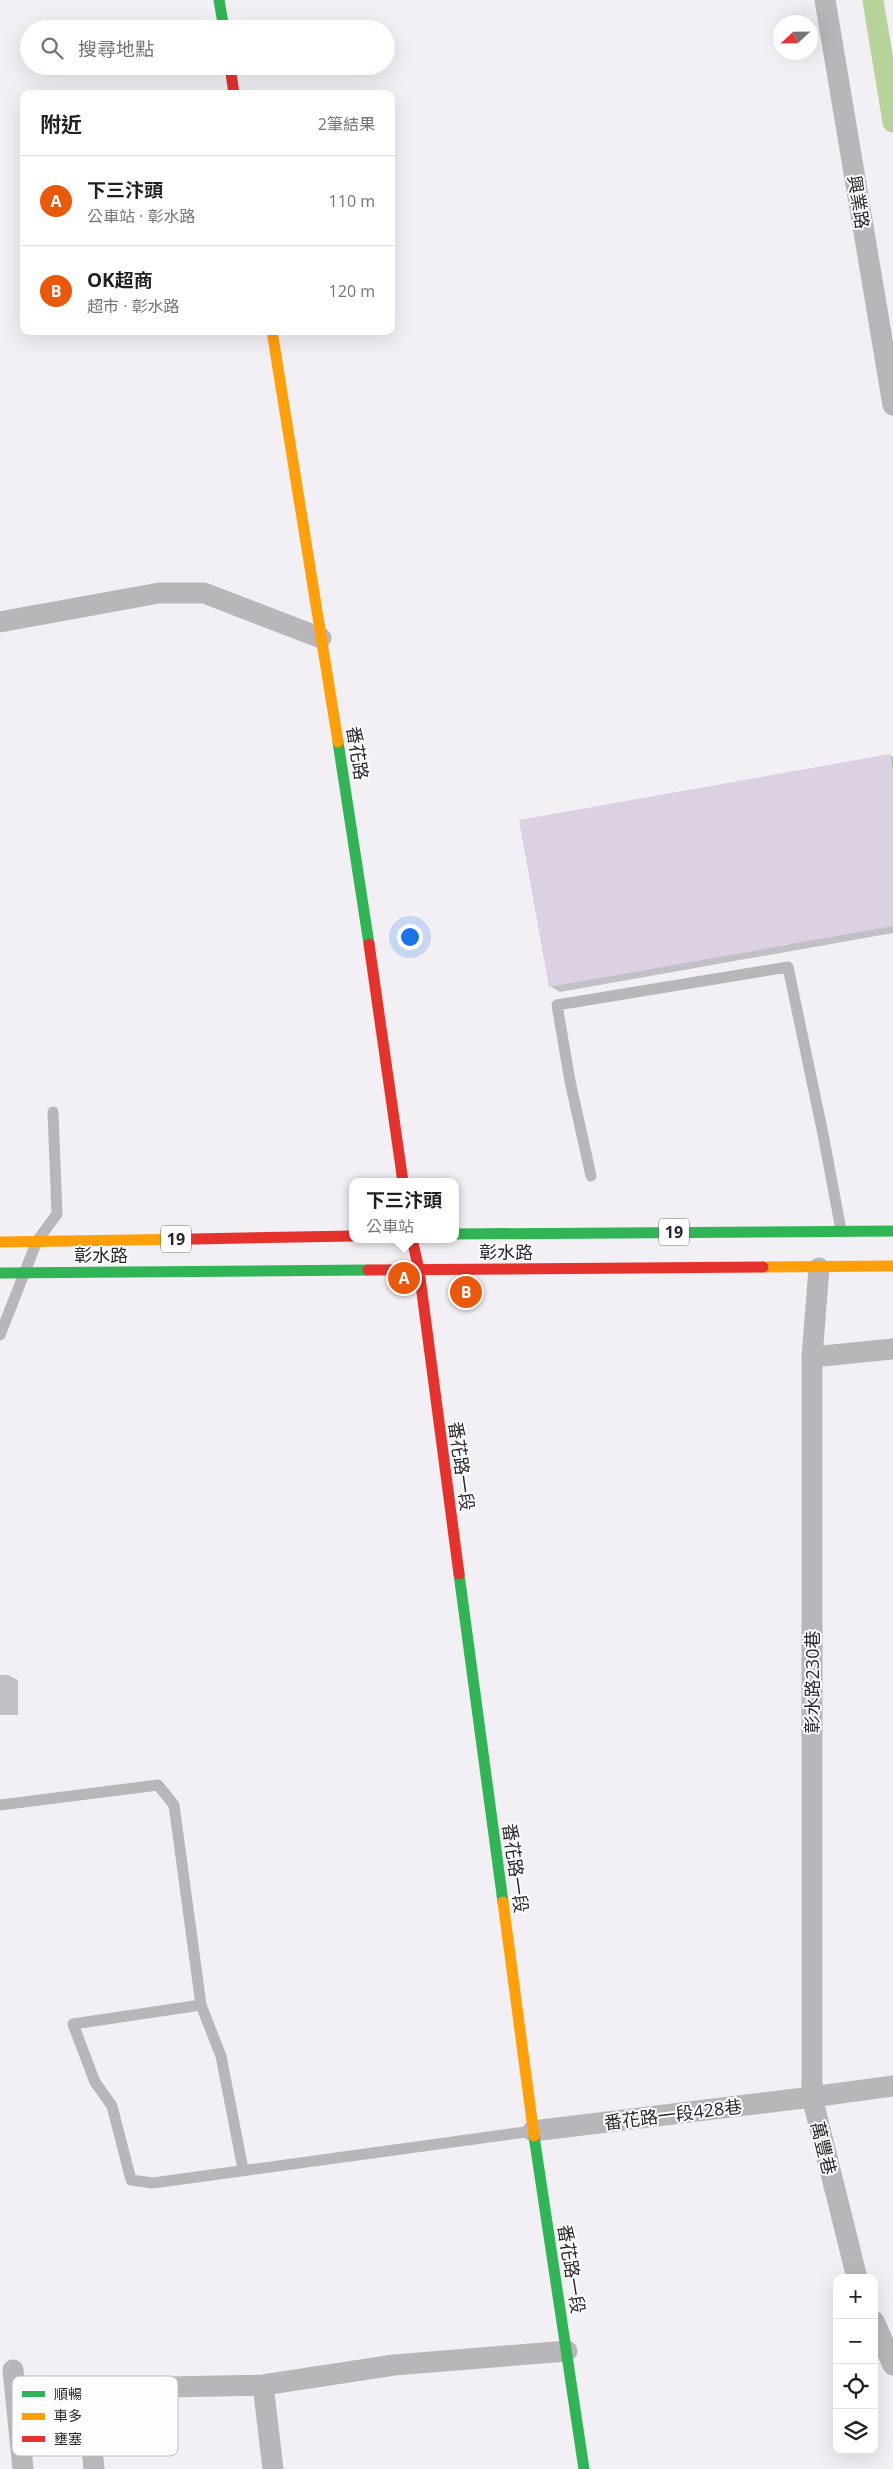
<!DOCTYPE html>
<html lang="zh-TW">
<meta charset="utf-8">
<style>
:root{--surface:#fff;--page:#f6f6f6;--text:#202124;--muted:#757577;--line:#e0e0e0;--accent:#ea580c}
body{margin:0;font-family:"Open Sans","Noto Sans TC",sans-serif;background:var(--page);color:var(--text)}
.controls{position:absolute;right:15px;bottom:15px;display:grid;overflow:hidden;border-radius:10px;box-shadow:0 5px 20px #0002}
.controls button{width:45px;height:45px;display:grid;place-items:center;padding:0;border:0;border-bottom:1px solid var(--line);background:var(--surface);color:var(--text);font:25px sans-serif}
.compass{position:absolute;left:773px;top:15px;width:45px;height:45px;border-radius:50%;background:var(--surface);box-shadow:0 5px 20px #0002;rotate:248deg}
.you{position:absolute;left:409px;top:936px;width:18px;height:18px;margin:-12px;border:4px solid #fff;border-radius:50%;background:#1a73e8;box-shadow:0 0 0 8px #1a73e833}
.badge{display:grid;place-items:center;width:32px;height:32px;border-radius:50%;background:var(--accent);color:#fff;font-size:16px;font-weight:700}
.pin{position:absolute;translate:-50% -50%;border:2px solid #fff;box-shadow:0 1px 5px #0006}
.popup{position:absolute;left:349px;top:1178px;width:110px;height:65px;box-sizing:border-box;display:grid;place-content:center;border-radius:10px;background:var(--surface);filter:drop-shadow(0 1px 4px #0005);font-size:16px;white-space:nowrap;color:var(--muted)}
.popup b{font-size:19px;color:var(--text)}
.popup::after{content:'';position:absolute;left:50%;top:100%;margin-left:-10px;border:10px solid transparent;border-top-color:var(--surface)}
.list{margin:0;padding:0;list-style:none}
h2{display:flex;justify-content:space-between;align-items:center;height:65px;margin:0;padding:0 20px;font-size:21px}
h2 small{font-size:16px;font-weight:400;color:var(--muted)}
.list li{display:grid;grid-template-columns:32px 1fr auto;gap:15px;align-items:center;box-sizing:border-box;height:90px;padding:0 20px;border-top:1px solid var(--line)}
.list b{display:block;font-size:19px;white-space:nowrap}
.list p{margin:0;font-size:16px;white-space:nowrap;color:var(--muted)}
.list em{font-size:16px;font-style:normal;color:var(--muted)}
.icon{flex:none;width:28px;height:28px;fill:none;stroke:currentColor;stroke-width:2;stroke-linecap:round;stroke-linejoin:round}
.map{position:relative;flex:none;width:893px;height:2469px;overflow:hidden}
.search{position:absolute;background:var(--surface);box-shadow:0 5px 20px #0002;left:20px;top:20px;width:375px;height:55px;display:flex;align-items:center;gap:12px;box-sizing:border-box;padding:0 18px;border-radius:28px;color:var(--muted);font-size:19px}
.panel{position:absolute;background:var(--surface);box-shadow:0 5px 20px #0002;left:20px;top:90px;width:375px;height:245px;border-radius:10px}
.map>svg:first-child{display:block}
.shadow{fill:#0003}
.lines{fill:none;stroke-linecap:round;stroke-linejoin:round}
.canal{stroke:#b8d39a;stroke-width:21}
.building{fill:#dbd1e2}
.lane{stroke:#b8b6b9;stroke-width:11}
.street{stroke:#b8b6b9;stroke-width:21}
.fast{stroke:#30b455;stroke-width:11}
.slow{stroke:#ff9f0a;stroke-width:11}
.jam{stroke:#e5322d;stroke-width:11}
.labels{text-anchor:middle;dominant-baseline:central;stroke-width:4;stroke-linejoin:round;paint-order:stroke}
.shield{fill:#fefdff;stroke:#6a676b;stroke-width:1}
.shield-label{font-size:16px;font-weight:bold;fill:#2a272b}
.street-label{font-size:18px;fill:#2a272b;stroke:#fefdff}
.key{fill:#fefdff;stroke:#bebdbf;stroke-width:1}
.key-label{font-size:14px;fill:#2a272b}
</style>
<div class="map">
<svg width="893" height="2469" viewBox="0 0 893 2469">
<rect width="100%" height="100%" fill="#f3f0f5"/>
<!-- shadow -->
<path class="shadow" d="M 889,755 L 893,757 L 893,933 L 560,992 L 550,986 Z
M 0,1675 L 8,1675 L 18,1680 L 18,1715 L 0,1715 Z"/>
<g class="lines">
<!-- canal -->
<path class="canal" d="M 873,0 L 893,122"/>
</g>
<!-- building -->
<path class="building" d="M 890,754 L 893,772 L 893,926 L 549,987 L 519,820 Z"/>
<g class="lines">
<!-- lane -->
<path class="lane" d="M 591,1176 L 570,1081 L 557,1005 L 788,967 L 823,1134 L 841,1230
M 0,1335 L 37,1241 L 57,1214 L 53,1112
M 0,1805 L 158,1785 L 174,1805 L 201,2005 L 221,2056 L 243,2169
M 201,2005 L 73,2024 L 95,2082 L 112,2106 L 131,2180 L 153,2183 L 533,2131"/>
<!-- street -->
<path class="street" d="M 825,0 L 893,405
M 0,622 L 159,593 L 204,593 L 321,638
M 812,1357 L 893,1349
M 533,2131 L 812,2097 L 812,1357 L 819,1268
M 857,2278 L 812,2097 L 893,2086
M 874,2321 L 893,2365
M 13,2370 L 23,2469
M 263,2385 L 273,2469
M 94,2469 L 87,2398 L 167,2387 L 263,2385 L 394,2365 L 567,2351"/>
<!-- fast -->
<path class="fast" d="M 219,0 L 224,29
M 338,742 L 369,944
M 455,1234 L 893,1231
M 0,1273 L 368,1270
M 459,1574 L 503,1902
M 534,2136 L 584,2469"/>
<!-- slow -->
<path class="slow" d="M 272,331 L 338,742
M 0,1242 L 194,1239
M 763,1267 L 893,1266
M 503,1902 L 534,2136"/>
<!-- jam -->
<path class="jam" d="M 230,66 L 234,94
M 369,944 L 403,1182
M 194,1239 L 353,1236
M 412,1239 L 419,1270 L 459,1574
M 368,1270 L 763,1267"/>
</g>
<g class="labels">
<!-- shield labels -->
<g class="shield">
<rect x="659" y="1218.5" width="30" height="27" rx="4"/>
<rect x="161" y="1225.5" width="30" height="27" rx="4"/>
</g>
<g class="shield-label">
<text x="674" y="1232">19</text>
<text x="176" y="1239">19</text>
</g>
<!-- street labels -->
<g class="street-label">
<text transform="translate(859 202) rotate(81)">興業路</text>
<text transform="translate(358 753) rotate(81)">番花路</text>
<text x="506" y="1252">彰水路</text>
<text x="101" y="1255">彰水路</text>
<text transform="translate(462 1466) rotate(82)">番花路一段</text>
<text transform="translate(812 1682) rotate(-90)">彰水路230巷</text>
<text transform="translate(516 1868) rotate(82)">番花路一段</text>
<text transform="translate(673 2114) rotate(-7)">番花路一段428巷</text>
<text transform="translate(824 2148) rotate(76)">萬豐巷</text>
<text transform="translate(572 2269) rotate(81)">番花路一段</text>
</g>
</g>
<!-- legend -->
<rect x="12" y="2376" width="166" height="80" rx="8" class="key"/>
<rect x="22" y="2391" width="23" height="6" fill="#30b455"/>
<rect x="22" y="2413" width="23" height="7" fill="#ff9f0a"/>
<rect x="22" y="2436" width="23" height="6" fill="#e5322d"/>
<g class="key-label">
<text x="54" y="2399">順暢</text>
<text x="54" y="2421">車多</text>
<text x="54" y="2444">壅塞</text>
</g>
</svg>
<div class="controls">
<button>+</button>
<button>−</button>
<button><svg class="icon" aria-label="locate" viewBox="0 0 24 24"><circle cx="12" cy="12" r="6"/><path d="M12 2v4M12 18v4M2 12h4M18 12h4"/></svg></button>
<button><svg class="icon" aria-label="layers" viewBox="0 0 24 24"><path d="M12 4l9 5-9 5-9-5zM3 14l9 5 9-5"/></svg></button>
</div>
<svg class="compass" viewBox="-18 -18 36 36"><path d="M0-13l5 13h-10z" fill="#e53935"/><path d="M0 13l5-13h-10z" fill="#757577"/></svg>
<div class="you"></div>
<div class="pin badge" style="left:404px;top:1278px">A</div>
<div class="popup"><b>下三汴頭</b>公車站</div>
<div class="pin badge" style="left:466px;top:1292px">B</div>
<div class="search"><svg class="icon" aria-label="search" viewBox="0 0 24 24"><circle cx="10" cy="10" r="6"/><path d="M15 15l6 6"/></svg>搜尋地點</div>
<section class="panel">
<h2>附近<small>2筆結果</small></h2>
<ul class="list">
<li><span class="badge">A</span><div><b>下三汴頭</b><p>公車站 · 彰水路</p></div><em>110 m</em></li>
<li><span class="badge">B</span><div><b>OK超商</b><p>超市 · 彰水路</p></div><em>120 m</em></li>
</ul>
</section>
</div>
